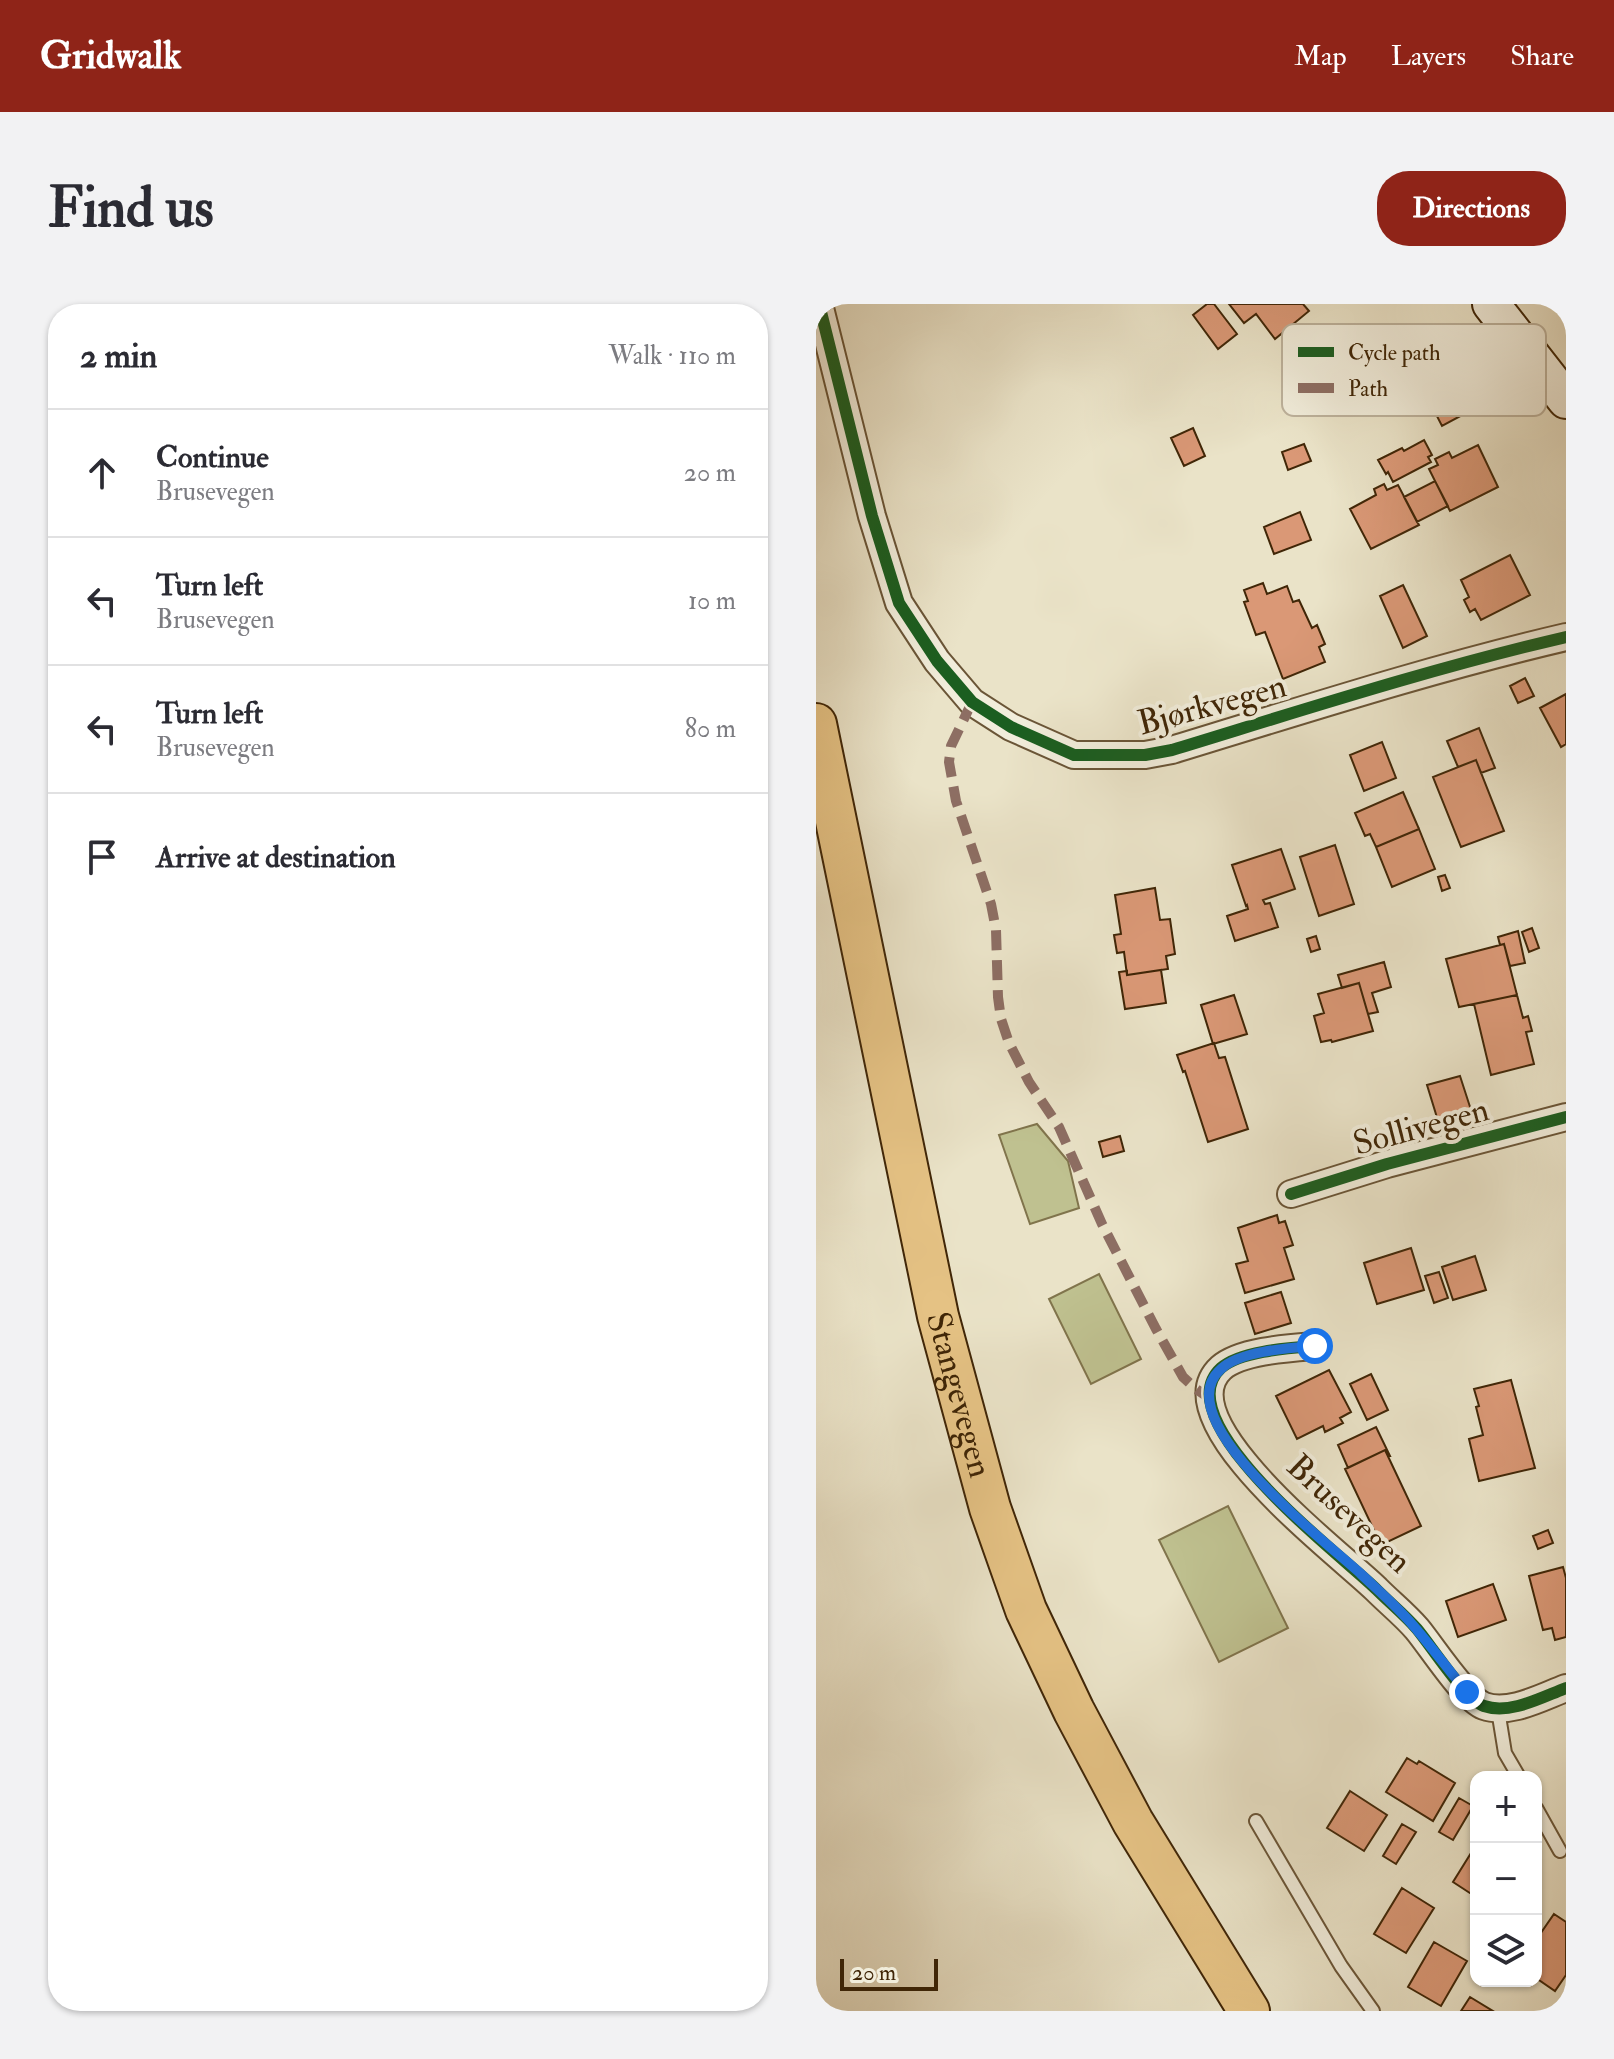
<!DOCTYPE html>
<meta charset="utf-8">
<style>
:root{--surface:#fff;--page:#f2f2f3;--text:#2b2b33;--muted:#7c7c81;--line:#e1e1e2;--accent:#8f2418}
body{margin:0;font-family:"IM FELL Double Pica",serif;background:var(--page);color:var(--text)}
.controls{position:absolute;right:24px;bottom:24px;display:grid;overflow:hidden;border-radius:16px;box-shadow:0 2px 6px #0004}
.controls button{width:72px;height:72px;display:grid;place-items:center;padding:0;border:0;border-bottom:2px solid var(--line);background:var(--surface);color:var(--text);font:40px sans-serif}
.scale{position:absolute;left:24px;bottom:20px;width:98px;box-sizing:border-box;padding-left:8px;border:4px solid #402607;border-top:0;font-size:22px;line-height:28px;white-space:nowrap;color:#402607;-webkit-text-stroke:6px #f1eddb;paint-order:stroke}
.stop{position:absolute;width:24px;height:24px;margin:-18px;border:6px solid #1a73e8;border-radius:50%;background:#fff}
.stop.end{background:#1a73e8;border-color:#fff;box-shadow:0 2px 8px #0008}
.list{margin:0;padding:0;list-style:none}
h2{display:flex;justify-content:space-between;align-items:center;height:104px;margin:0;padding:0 32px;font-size:34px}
h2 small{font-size:26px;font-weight:400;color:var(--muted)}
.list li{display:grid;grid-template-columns:52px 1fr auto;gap:24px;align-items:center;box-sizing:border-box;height:128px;padding:0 32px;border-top:2px solid var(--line)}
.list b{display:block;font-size:30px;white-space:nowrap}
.list p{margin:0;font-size:26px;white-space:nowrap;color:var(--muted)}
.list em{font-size:26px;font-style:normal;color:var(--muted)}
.icon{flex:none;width:44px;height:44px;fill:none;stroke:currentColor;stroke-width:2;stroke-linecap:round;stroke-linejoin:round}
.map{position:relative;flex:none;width:750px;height:1707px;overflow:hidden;border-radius:32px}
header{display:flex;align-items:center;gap:48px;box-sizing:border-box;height:112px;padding:0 40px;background:var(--accent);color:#fff}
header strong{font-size:38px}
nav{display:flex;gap:44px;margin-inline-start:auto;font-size:28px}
.intro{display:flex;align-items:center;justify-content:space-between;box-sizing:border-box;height:192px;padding:0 48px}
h1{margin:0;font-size:56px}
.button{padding:20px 36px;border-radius:32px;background:var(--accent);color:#fff;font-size:28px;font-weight:700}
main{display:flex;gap:48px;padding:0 48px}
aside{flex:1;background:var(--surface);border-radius:32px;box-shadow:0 2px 6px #0004}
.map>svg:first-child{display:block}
.green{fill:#bfc190;stroke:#80744c;stroke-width:2}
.building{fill:#da9876;stroke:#402607;stroke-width:2}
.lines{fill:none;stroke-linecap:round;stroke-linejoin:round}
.lane-casing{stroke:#6a5537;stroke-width:16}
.street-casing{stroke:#6a5537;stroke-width:30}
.secondary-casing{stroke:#402607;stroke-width:40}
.primary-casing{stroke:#402607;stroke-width:44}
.lane{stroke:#f1eddb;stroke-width:12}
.street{stroke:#f1eddb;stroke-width:26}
.secondary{stroke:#f1eddb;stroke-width:36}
.primary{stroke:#e5c284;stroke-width:40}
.quiet{stroke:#8d6e63;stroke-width:10;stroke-dasharray:20 10;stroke-linecap:butt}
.cycleway-casing{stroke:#f1eddb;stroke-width:17}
.cycleway{stroke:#1b5e20;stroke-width:12}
.route{stroke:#1a73e8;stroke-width:10}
.labels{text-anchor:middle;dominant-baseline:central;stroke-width:8;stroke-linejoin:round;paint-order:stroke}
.street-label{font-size:34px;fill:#402607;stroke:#f1eddb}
.key{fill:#f1eddb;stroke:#bcb19b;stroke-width:2}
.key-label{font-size:22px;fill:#402607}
</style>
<header>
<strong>Gridwalk</strong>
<nav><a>Map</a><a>Layers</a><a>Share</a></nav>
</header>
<div class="intro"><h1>Find us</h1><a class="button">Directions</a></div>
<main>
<aside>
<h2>2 min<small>Walk · 110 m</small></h2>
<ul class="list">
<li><svg class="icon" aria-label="ahead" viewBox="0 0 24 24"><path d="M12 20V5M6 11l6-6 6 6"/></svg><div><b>Continue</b><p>Brusevegen</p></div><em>20 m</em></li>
<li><svg class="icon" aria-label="left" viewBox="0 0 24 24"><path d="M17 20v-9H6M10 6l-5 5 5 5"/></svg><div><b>Turn left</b><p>Brusevegen</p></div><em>10 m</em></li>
<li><svg class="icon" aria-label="left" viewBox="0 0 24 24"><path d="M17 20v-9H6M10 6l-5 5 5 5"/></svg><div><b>Turn left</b><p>Brusevegen</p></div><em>80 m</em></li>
<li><svg class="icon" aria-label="arrive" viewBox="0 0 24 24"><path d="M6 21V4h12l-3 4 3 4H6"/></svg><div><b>Arrive at destination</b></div></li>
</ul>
</aside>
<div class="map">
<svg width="750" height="1707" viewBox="0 0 750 1707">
<rect width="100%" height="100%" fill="#eae3c8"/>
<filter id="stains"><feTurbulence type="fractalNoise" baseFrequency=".0025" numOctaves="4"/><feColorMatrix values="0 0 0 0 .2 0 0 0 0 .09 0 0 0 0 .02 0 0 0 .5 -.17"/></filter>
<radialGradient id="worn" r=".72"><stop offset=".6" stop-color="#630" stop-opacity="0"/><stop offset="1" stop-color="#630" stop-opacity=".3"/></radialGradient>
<!-- green -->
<path class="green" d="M 221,820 L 252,857 L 263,904 L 214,920 L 183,831 Z
M 283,970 L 325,1055 L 275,1080 L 233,995 Z
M 412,1202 L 472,1324 L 403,1358 L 343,1236 Z"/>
<!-- building -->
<path class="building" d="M 391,0 L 398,0 L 421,30 L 402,45 L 377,11 Z
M 413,0 L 487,0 L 493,7 L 459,35 L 440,10 L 428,19 Z
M 643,59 L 665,101 L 626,122 L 604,79 Z
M 377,124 L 389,152 L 368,162 L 355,134 Z
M 608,136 L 616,151 L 612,153 L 615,158 L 577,178 L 572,168 L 570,170 L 562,156 L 586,144 L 588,147 Z
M 488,140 L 495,157 L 472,166 L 466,148 Z
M 662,141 L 682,183 L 634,207 L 613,165 L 622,161 L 619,155 L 633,148 L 636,154 Z
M 619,177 L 632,202 L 601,218 L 588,193 Z
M 568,180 L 571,186 L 582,181 L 603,221 L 555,245 L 534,205 L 560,191 L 558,185 Z
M 484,208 L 495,236 L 458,250 L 448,223 Z
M 694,251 L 714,291 L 665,316 L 659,305 L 654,308 L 648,296 L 653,293 L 645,276 Z
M 447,279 L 451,290 L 471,282 L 477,298 L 483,296 L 496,324 L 501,321 L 509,340 L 503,343 L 509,358 L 467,375 L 449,328 L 440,331 L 428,298 L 432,297 L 428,286 Z
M 587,281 L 611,332 L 587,344 L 564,292 Z
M 709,374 L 718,392 L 702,399 L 694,382 Z
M 750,390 L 750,440 L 745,443 L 724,404 Z
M 663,424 L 679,464 L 665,469 L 660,456 L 642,463 L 631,437 Z
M 566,438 L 580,474 L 548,487 L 534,451 Z
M 660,456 L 688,527 L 645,543 L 617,473 Z
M 587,488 L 603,525 L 560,543 L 554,530 L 549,532 L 539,509 Z
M 603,525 L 619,565 L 576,583 L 560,543 Z
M 519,541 L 538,600 L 503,612 L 484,553 Z
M 465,545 L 479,585 L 447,596 L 449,600 L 454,599 L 462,623 L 419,637 L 411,612 L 432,605 L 431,601 L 430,602 L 416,561 Z
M 629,571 L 634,584 L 626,587 L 622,573 Z
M 339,584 L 344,616 L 354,615 L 359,650 L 350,652 L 352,665 L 311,671 L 308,648 L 301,649 L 298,631 L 305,630 L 299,591 Z
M 716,624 L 723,644 L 713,648 L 706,628 Z
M 702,627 L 709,659 L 694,662 L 688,640 L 684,641 L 682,633 Z
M 500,632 L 504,645 L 495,648 L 491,635 Z
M 688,640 L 701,691 L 643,703 L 630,655 Z
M 568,658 L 575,683 L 556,689 L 562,708 L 552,710 L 543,679 L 526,684 L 522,671 Z
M 345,666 L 350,699 L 309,705 L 303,668 L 311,667 L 311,671 Z
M 543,679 L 557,727 L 516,738 L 515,736 L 505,738 L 498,712 L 508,709 L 502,690 Z
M 418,691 L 431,730 L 397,740 L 385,701 Z
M 701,691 L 707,714 L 712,712 L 716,727 L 710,728 L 718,760 L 675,771 L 658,700 Z
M 398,739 L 403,754 L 409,753 L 432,825 L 392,838 L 369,767 L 367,768 L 361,751 Z
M 644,772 L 656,809 L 623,820 L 611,781 Z
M 607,819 L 610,826 L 590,832 L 587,825 Z
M 304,832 L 308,847 L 287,853 L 283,838 Z
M 461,911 L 463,919 L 469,917 L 477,941 L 468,944 L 478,975 L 429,989 L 420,960 L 432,957 L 422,924 Z
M 595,944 L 608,986 L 561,1000 L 548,959 Z
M 659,952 L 670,986 L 637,996 L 626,963 Z
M 623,968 L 632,994 L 618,999 L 609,972 Z
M 465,988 L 475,1019 L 439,1030 L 429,999 Z
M 513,1066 L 535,1108 L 524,1114 L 527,1119 L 509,1128 L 507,1122 L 481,1135 L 460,1092 Z
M 555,1070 L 572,1106 L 551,1116 L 534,1080 Z
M 695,1076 L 719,1164 L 663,1177 L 653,1135 L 667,1131 L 660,1103 L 663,1102 L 658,1085 Z
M 560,1123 L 574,1152 L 572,1152 L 569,1146 L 532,1164 L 522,1141 Z
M 569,1146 L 605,1222 L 565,1241 L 529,1165 Z
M 732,1226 L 737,1239 L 722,1245 L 717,1232 Z
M 747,1263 L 750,1274 L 750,1333 L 739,1336 L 736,1324 L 727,1326 L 713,1272 Z
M 677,1280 L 690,1316 L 642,1333 L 630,1297 Z
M 591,1454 L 601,1460 L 603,1457 L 639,1479 L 617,1517 L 570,1488 Z
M 534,1487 L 571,1511 L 548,1547 L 511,1524 Z
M 643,1494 L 657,1502 L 637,1536 L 623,1528 Z
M 586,1520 L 600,1528 L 580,1560 L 567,1552 Z
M 660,1541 L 660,1593 L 637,1578 Z
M 586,1584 L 618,1604 L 590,1649 L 558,1630 Z
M 738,1610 L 750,1618 L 750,1671 L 739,1687 L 720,1674 L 720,1636 Z
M 618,1638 L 651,1657 L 625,1702 L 592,1683 Z
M 654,1693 L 677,1707 L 645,1707 Z"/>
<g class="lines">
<!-- lane casing -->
<g class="lane-casing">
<path id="lane" d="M 682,1406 L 689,1449 L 703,1473
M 720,1504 L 744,1547
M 440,1517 L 525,1662 L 557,1707"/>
</g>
<!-- street casing -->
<g class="street-casing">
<path id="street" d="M 3,0 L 56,212 L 83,299 L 121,357 L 156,398 L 195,423 L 258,451 L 329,451 L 356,446 C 487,406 617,364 750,333
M 475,890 L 571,860 L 750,813
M 499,1042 C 473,1044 424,1047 405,1064 C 347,1117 528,1253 561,1286 C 574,1299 589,1311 601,1325 C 616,1343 649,1395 668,1402 C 694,1411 726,1393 750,1384"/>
</g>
<!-- secondary casing -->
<g class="secondary-casing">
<path id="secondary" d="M 675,0 L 750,96"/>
</g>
<!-- primary casing -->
<g class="primary-casing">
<g id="primary">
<path id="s1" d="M 0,420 L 122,1012 L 174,1204 L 210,1306 L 258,1407 L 317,1518 L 433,1707"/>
</g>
</g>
<!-- lane -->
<use href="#lane" class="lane"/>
<!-- street -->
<use href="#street" class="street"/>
<!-- secondary -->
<use href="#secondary" class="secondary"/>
<!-- primary -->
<use href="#primary" class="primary"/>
<!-- quiet -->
<path class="quiet" d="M 156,398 L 135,442 L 133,458 L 140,497 L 175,600 L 180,626 L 182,693 L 185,715 L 193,739 L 213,778 L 243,823 L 286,920 L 340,1025 L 367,1073 L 380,1085 L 393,1094"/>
<!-- cycleway casing -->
<g class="cycleway-casing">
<path id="cycleway" d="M 3,0 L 56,212 L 83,299 L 121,357 L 156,398 L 195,423 L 258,451 L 329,451 L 356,446 C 487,406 617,364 750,333
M 475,890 L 571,860 L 750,813
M 499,1042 C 473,1044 424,1047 405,1064 C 347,1117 528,1253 561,1286 C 574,1299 589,1311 601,1325 C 616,1343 649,1395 668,1402 C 694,1411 726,1393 750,1384"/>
</g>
<!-- cycleway -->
<use href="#cycleway" class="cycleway"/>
</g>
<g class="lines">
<!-- route -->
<path class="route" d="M 499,1042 C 473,1044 424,1047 405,1065 C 348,1115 512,1239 545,1270 C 564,1288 585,1306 601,1326 C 618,1346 634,1368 651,1388"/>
</g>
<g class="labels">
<!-- street labels -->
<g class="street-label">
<text transform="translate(396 401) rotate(-15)">Bjørkvegen</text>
<text transform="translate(605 823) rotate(-15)">Sollivegen</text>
<text stroke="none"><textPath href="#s1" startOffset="686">Stangevegen</textPath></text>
<text transform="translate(533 1210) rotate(43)">Brusevegen</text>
</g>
</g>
<!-- legend -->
<rect x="466" y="20" width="264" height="92" rx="12" class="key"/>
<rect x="482" y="43" width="36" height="10" fill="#1b5e20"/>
<rect x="482" y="79" width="36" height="10" fill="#8d6e63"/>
<g class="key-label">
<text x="532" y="56">Cycle path</text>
<text x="532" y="92">Path</text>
</g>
<rect width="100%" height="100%" filter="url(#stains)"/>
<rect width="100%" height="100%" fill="url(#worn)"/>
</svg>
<div class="controls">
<button>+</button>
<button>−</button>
<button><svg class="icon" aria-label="layers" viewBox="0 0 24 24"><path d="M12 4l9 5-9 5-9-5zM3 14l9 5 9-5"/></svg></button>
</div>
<div class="scale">20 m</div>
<div class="stop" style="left:499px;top:1042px"></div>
<div class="stop end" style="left:651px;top:1388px"></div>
</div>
</main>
